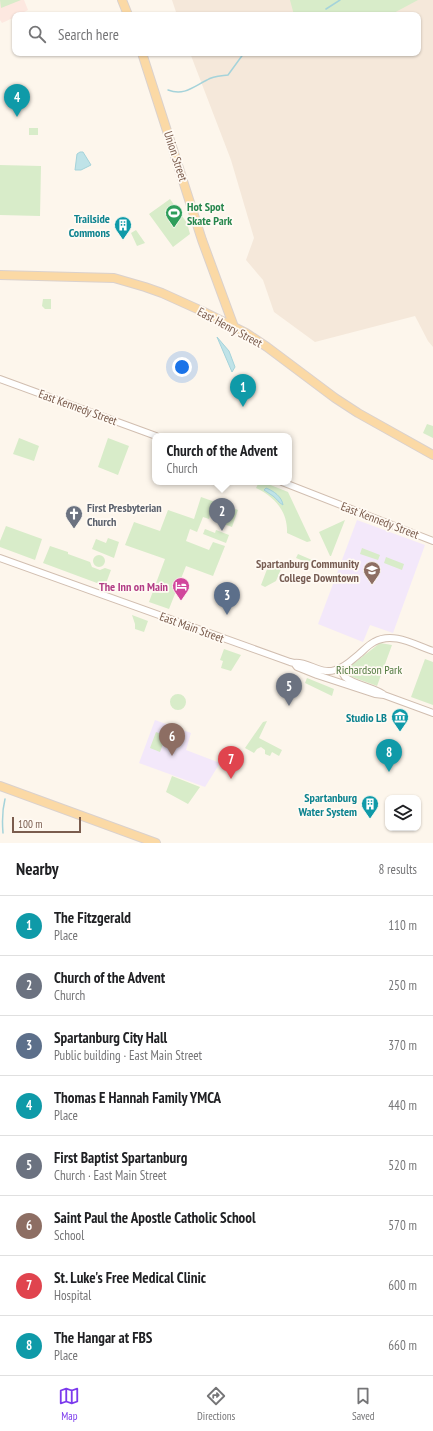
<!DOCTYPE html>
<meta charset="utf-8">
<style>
:root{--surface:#fff;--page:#f2f2f2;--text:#202124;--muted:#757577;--line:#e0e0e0;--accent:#7c3aed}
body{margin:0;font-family:"PT Sans Narrow",sans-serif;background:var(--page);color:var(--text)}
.controls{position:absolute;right:12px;bottom:12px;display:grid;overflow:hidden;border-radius:8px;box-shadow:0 1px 3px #0004}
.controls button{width:36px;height:36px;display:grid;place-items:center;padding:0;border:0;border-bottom:1px solid var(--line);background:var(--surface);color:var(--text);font:20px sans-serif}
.scale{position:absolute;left:12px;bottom:10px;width:69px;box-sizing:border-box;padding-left:4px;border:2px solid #7a5c4d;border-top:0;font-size:11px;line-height:14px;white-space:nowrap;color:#7a5c4d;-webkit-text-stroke:3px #fffaf3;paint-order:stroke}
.you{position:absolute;left:182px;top:367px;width:14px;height:14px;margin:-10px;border:3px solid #fff;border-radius:50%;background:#1a73e8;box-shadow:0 0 0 6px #1a73e833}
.badge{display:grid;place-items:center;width:26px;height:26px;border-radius:50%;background:var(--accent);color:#fff;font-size:13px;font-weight:700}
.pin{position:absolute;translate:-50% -33px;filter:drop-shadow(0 1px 2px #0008)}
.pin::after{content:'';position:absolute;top:21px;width:14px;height:12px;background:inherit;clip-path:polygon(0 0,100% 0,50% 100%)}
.popup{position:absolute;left:152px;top:433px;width:140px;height:52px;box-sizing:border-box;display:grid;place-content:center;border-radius:8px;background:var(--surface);filter:drop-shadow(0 1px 3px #0005);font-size:13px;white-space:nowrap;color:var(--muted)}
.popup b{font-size:15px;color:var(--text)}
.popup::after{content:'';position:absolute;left:50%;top:100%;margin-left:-8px;border:8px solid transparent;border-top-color:var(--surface)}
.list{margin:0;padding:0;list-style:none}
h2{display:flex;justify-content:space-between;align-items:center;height:52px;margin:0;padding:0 16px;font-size:17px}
h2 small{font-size:13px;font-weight:400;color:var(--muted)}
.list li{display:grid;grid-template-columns:26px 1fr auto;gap:12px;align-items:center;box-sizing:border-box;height:60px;padding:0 16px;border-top:1px solid var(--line)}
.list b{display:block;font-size:15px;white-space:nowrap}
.list p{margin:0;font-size:13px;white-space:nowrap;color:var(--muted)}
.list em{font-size:13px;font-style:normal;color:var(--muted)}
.icon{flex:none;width:22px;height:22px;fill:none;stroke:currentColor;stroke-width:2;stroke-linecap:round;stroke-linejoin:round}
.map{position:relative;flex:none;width:433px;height:843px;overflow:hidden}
.search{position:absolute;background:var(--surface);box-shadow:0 1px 3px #0004;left:12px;right:12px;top:12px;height:44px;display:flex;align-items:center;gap:10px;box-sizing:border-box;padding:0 14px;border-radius:8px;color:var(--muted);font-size:15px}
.sheet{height:532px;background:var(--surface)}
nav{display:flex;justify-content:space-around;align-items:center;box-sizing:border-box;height:56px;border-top:1px solid var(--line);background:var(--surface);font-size:11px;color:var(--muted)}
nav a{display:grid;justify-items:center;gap:2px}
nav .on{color:var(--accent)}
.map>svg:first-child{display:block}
.residential{fill:#f5e8da}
.commercial{fill:#fde8e0}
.education{fill:#f3e8fa}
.green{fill:#d8ecc9}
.water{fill:#bfe3e8;stroke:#a5d3da}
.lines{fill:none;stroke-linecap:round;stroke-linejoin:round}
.stream{stroke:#a5d3da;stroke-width:1.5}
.minor-casing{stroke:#d1beb0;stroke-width:8}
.major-casing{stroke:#dad1cd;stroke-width:10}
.minor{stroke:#fff;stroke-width:6}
.major{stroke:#fbd9a5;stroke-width:8}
.labels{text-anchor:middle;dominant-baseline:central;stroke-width:3.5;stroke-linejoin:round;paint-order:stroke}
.street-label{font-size:12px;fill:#7a5c4d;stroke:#fffaf3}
.leisure-label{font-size:12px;font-weight:bold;fill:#27864d;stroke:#fffaf3;text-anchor:start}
.culture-label{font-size:12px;font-weight:bold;fill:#0d838f;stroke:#fffaf3;text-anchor:end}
.worship-label{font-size:12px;font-weight:bold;fill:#5b616d;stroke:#fffaf3;text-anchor:start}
.education-label{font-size:12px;font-weight:bold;fill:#785e54;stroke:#fffaf3;text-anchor:end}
.hotel-label{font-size:12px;font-weight:bold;fill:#b23c85;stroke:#fffaf3;text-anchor:end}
.park-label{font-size:12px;fill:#537a41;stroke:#fffaf3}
</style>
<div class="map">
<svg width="433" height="843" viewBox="0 0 433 843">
<rect width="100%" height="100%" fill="#fdf6ec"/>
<!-- residential -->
<path class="residential" d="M 172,0 L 433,0 L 433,347 L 428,341 L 415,316 L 315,342 L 274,312 L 263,280 L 246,260 L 254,238 L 231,160 L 190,53 L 418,53 L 418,15 L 177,15 Z"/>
<!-- commercial -->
<path class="commercial" d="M 0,0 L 24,0 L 28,10 L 18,15 L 15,15 L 15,17 L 2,23 L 0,20 Z"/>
<!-- education -->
<path class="education" d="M 357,520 L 425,545 L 393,633 L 370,625 L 363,642 L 318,624 Z
M 155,720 L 191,733 L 186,750 L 220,763 L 205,787 L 139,763 Z"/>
<!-- green -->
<path class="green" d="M 0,0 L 21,0 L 1,8 Z
M 290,0 L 418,0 L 390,15 L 294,15 Z
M 29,128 L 38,128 L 38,135 L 29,135 Z
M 0,165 L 41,166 L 40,216 L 0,215 Z
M 170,199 L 187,223 L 190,234 L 173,247 L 149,214 Z
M 136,230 L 145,243 L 137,246 L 131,233 Z
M 43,299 L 51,299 L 51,309 L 45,309 L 42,306 Z
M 427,424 L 433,426 L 433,438 L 423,433 Z
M 19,438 L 39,446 L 34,461 L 13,454 Z
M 108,438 L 129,446 L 118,475 L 98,467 Z
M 259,482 L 263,482 L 288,492 L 311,541 L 307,542 L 287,533 C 288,512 275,497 256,488 Z
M 201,497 L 238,510 L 232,527 L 215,521 L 216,517 L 210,515 L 209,519 L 203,517 L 197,532 L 190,529 L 186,541 L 209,550 L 213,542 L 225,546 L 213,576 L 186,566 L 169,609 L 149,602 L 165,559 L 125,545 L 134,522 L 160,531 L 168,510 L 194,519 Z
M 345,520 L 331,556 L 330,556 L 319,532 Z
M 6,526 L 42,539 L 35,560 L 0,547 L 0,541 Z
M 205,529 L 215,533 L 216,530 L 229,535 L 226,543 L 203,534 Z
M 108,538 L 119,542 L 114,558 L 92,549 L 96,539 L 106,543 Z
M 50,546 L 68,552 L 68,554 L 90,562 L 92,567 L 100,570 L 105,568 L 111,570 L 105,586 L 43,563 Z
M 362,548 L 380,555 L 378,560 L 360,554 Z
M 298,554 L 312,560 L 311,564 L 296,558 Z
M93 561a6 6 0 1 1 12 0a6 6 0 1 1-12 0Z
M 386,557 L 404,564 L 402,570 L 384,563 Z
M 269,564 L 281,569 L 276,581 L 265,587 L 261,585 Z
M 132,615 L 148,621 L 144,632 L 135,629 L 135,624 Z
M 380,643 L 392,645 L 377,686 L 347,675 L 344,671 Z
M 224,649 L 241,655 L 231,671 L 221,668 L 223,661 L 220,660 Z
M 425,659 L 433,662 L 433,705 L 411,697 Z
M 307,678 L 334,689 L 332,696 L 305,683 Z
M170 702a8 8 0 1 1 16 0a8 8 0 1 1-16 0Z
M 267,721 L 259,738 L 282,750 L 279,756 L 272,752 L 270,756 L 265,754 L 265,750 L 261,747 L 257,749 L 254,753 L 245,748 L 263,722 Z
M 156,732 L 166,736 L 160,752 L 150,748 Z
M 172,776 L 200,787 L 188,804 L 166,792 Z
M 367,800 L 374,802 L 371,810 L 364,808 Z"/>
<!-- water -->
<path class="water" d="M 80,152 L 83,152 L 91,165 L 81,170 L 75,170 L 77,154 Z
M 217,337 L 229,351 L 235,367 L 232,372 Z
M 266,488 C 274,491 282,497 283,505 C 279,503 277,499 273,496 C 270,494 267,492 264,490 Z"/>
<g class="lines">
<!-- stream -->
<path class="stream" d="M 326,9 L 340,0
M 168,90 C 184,96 193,87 207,80 C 213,76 221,76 228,75 L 244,53
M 3,833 C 2,821 2,811 5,799"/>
<!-- minor casing -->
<g class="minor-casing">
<path id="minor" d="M 0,379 L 156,436
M 282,482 L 433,541
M 0,558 L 290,662 L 294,663 L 297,667 L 317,675 L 375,694 L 384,695 L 433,713
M 294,663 C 308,661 320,675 335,670 C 344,668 351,661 358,655 C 363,651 368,645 374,642 C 393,631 415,645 433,651
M 339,669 C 341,671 343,674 345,677 C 353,684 372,687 383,694"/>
</g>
<!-- major casing -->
<g class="major-casing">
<path id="major" d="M 122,0 L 128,15
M 142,53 L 202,240 L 234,327
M 0,275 L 114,278 L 145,287 L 162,293 L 204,312 L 246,333 L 267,347 L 335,398 L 358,413 L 433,455
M 0,786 L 156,843"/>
</g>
<!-- minor -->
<use href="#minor" class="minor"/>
<!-- major -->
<use href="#major" class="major"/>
</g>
<!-- icons -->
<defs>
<g id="stadium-pin" transform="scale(0.9)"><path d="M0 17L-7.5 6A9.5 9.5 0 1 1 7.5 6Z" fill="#2e9e5b" stroke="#fffaf3"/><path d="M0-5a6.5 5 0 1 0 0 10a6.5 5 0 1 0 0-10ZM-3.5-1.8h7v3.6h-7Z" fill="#fff"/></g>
<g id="building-pin" transform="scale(0.9)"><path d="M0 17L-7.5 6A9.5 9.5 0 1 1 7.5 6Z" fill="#0f9aa8" stroke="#fffaf3"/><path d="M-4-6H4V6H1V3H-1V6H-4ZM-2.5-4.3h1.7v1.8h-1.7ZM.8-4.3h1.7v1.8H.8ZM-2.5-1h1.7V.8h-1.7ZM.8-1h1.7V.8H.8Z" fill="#fff"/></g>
<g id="church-pin" transform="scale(0.9)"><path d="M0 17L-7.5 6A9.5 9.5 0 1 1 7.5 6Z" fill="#6b7280" stroke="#fffaf3"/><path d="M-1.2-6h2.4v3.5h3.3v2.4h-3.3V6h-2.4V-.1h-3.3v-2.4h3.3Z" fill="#fff"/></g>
<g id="university-pin" transform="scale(0.9)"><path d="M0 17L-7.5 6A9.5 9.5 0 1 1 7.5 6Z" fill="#8d6e63" stroke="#fffaf3"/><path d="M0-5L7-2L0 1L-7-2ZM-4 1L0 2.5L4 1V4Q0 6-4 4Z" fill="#fff"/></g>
<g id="hotel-pin" transform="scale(0.9)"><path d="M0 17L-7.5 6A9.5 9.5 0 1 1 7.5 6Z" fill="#d1479c" stroke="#fffaf3"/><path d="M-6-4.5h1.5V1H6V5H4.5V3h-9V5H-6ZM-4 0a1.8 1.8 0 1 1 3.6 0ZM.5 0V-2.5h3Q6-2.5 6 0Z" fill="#fff"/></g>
<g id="museum-pin" transform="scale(0.9)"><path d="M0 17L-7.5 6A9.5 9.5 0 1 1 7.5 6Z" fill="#0f9aa8" stroke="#fffaf3"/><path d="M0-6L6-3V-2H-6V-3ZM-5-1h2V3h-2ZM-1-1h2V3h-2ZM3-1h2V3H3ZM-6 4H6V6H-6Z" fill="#fff"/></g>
</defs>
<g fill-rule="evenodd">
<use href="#stadium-pin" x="174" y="213"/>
<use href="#building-pin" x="123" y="225"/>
<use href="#church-pin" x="74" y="514"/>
<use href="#university-pin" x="372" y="570"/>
<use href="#hotel-pin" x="181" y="586"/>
<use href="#museum-pin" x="400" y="717"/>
<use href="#building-pin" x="370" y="804"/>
</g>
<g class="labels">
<!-- street labels -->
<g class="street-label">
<text transform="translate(176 156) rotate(72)">Union Street</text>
<text transform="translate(230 327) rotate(28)">East Henry Street</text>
<text transform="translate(78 407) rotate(20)">East Kennedy Street</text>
<text transform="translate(380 520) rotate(21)">East Kennedy Street</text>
<text transform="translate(192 627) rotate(20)">East Main Street</text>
</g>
<!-- leisure labels -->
<g class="leisure-label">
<text x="187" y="206">Hot Spot<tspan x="187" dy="14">Skate Park</tspan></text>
</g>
<!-- culture labels -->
<g class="culture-label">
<text x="110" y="218">Trailside<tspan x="110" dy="14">Commons</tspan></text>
<text x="387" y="717">Studio LB</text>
<text x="357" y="797">Spartanburg<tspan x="357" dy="14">Water System</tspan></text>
</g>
<!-- worship labels -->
<g class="worship-label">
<text x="87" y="507">First Presbyterian<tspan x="87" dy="14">Church</tspan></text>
</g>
<!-- education labels -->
<g class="education-label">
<text x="359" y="563">Spartanburg Community<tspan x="359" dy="14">College Downtown</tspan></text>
</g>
<!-- hotel labels -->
<g class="hotel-label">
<text x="168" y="586">The Inn on Main</text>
</g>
<!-- park labels -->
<g class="park-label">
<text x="369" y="669">Richardson Park</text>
</g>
</g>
</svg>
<div class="controls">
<button><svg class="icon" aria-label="layers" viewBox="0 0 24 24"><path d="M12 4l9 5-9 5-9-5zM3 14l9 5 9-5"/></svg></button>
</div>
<div class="scale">100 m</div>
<div class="you"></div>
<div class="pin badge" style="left:243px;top:407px;background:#0f9aa8">1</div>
<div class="pin badge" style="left:222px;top:531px;background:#6b7280">2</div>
<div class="popup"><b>Church of the Advent</b>Church</div>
<div class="pin badge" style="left:227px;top:615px;background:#5c6f8a">3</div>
<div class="pin badge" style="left:17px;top:117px;background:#0f9aa8">4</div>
<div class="pin badge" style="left:289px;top:706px;background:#6b7280">5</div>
<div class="pin badge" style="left:172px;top:756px;background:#8d6e63">6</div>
<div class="pin badge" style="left:231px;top:779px;background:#e0444e">7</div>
<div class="pin badge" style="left:389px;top:772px;background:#0f9aa8">8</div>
<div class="search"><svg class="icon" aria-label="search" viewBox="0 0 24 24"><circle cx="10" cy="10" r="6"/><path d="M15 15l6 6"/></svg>Search here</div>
</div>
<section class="sheet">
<h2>Nearby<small>8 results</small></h2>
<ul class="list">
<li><span class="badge" style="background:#0f9aa8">1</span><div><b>The Fitzgerald</b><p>Place</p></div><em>110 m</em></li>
<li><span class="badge" style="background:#6b7280">2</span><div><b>Church of the Advent</b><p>Church</p></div><em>250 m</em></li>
<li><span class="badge" style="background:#5c6f8a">3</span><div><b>Spartanburg City Hall</b><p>Public building · East Main Street</p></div><em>370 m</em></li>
<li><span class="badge" style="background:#0f9aa8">4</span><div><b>Thomas E Hannah Family YMCA</b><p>Place</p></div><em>440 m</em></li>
<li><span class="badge" style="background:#6b7280">5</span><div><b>First Baptist Spartanburg</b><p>Church · East Main Street</p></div><em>520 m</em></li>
<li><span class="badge" style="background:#8d6e63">6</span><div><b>Saint Paul the Apostle Catholic School</b><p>School</p></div><em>570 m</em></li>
<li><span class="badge" style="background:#e0444e">7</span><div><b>St. Luke's Free Medical Clinic</b><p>Hospital</p></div><em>600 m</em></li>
<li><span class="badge" style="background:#0f9aa8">8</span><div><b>The Hangar at FBS</b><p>Place</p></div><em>660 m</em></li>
</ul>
</section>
<nav>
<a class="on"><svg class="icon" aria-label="map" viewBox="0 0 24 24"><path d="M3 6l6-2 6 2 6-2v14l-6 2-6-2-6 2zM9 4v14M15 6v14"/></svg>Map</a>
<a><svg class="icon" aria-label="directions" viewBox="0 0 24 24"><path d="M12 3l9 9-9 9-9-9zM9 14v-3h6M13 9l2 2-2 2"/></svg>Directions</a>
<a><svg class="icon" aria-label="saved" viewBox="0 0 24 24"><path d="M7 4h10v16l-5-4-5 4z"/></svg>Saved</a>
</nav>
